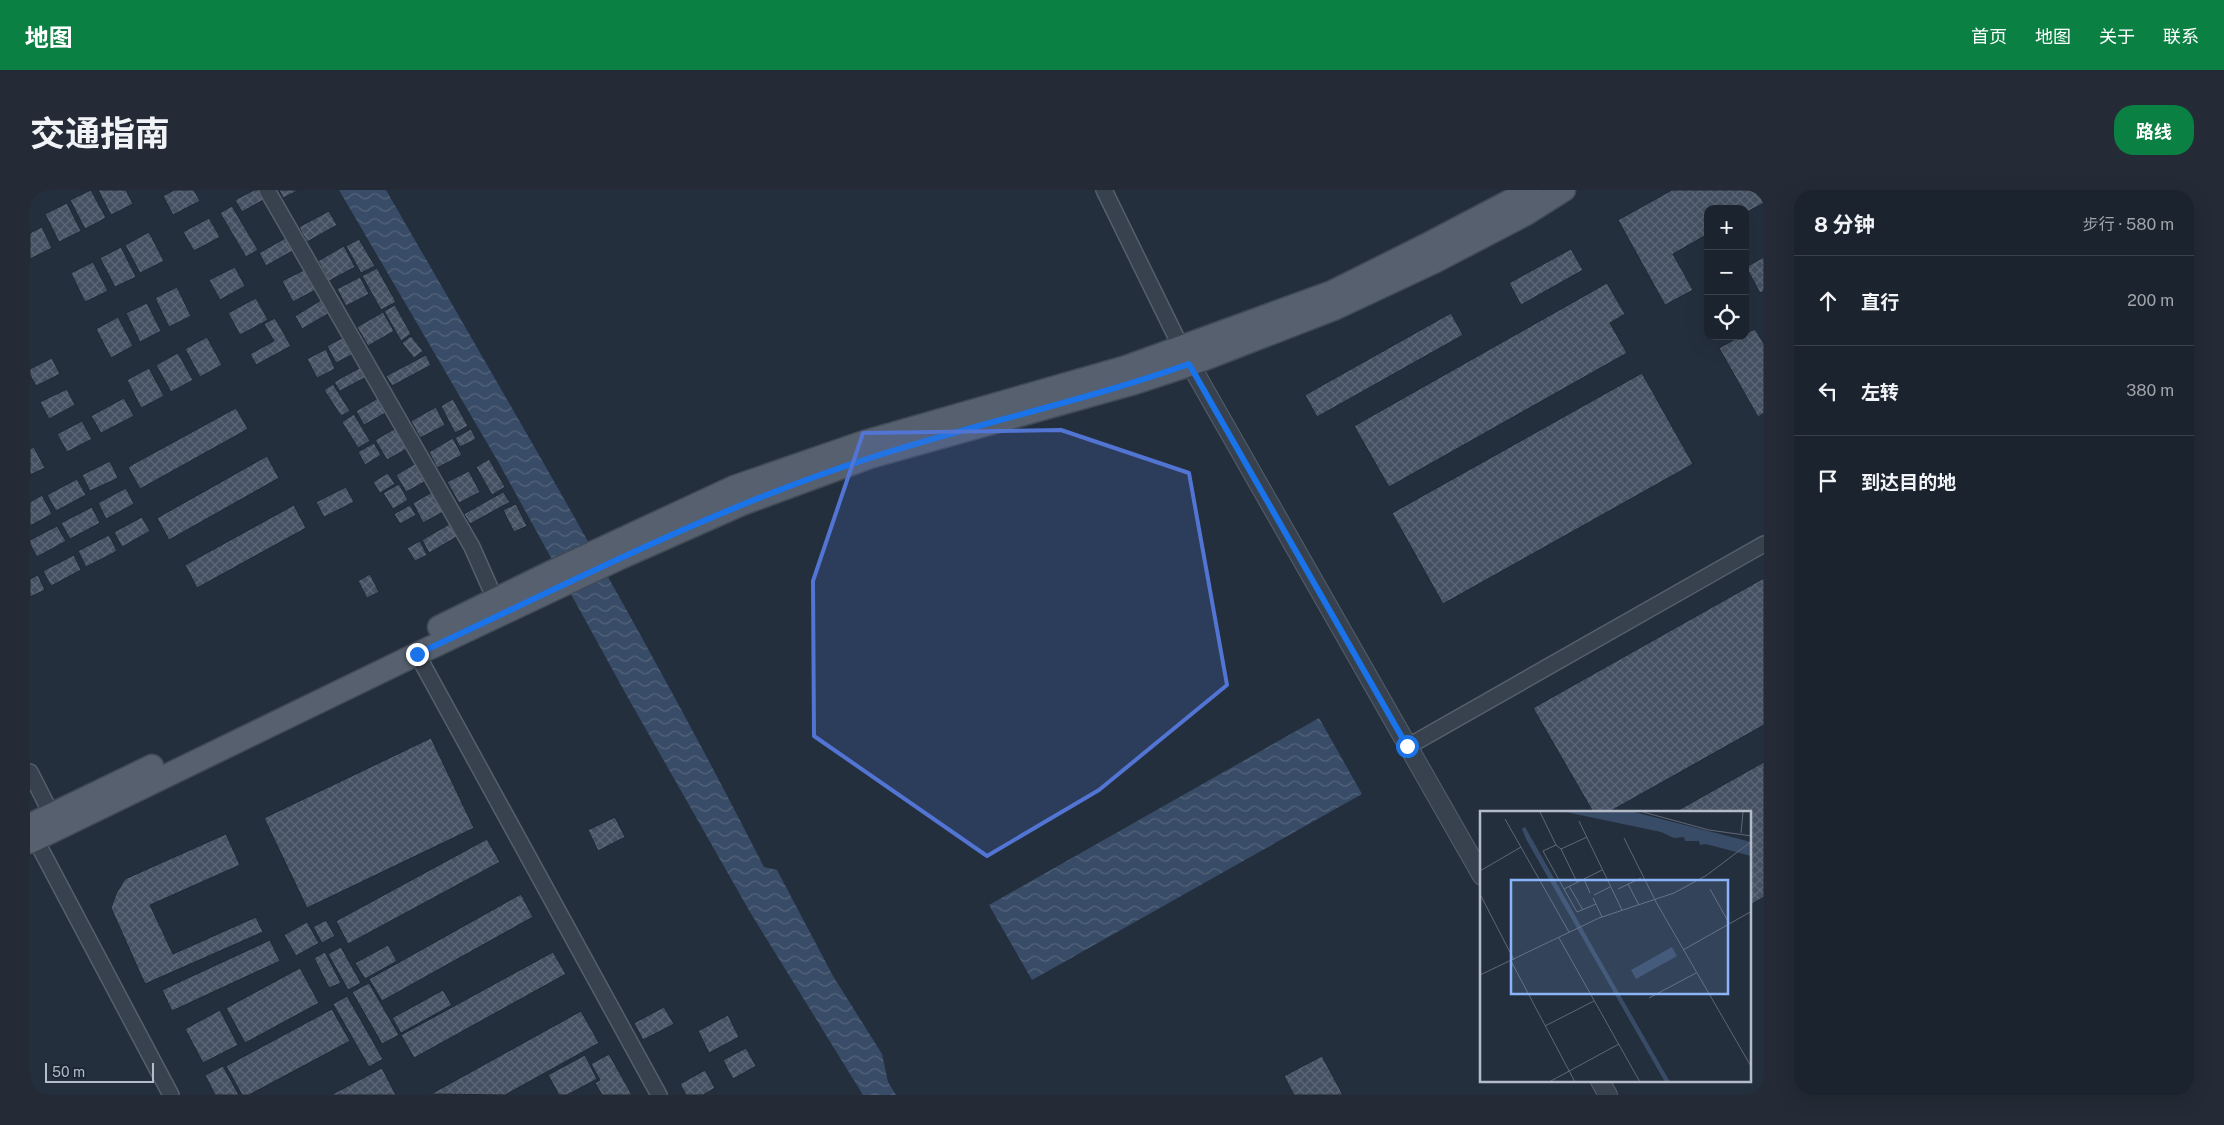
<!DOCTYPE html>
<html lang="zh">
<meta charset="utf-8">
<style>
:root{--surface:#1b232e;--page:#242b36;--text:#f1f3f6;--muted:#a0a4aa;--line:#39404a;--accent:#0b8043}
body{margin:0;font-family:"Public Sans","Noto Sans SC",sans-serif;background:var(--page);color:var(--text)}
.controls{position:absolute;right:15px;top:15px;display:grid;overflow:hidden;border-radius:10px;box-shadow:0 5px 20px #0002}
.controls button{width:45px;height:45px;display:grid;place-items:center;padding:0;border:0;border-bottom:1px solid var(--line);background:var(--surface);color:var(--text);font:25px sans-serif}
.scale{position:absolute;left:15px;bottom:12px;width:109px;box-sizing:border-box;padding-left:5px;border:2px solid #b4bcc9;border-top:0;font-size:14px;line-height:18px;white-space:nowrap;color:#b4bcc9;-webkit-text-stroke:4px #1d2633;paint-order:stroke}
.stop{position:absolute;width:15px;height:15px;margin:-11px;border:4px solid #1a73e8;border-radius:50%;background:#fff}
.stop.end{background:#1a73e8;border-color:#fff;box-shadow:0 1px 5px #0008}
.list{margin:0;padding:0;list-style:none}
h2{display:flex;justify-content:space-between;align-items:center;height:65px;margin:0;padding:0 20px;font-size:21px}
h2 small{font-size:16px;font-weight:400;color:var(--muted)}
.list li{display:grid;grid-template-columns:32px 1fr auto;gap:15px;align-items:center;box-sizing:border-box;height:90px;padding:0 20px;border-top:1px solid var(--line)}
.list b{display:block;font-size:19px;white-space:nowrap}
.list em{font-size:16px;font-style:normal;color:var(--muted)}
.icon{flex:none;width:28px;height:28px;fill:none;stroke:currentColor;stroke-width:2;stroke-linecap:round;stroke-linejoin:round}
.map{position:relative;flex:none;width:1734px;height:905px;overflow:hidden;border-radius:20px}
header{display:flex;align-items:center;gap:30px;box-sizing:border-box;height:70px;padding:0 25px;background:var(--accent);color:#fff}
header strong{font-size:24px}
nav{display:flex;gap:28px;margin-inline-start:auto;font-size:18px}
.intro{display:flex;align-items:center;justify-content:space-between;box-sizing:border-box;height:120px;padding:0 30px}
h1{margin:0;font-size:35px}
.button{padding:12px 22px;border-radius:20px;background:var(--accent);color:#fff;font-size:18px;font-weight:700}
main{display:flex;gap:30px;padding:0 30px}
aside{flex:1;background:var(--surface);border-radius:20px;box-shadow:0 5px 20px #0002}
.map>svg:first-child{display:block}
.water{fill:url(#water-waves)}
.building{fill:url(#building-cross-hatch);stroke:#1f2835}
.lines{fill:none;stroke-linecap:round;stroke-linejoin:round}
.minor-casing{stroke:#565f6c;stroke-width:18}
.tertiary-casing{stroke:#565f6c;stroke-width:20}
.primary-casing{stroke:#414a57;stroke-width:25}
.minor{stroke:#38414e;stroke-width:15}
.tertiary{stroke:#38414e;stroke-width:18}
.primary{stroke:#56606e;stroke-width:22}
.route{stroke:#1a73e8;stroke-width:6}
.marked{fill:#5274d3;fill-opacity:0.2;stroke:#5274d3;stroke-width:4;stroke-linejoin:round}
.inset-road{fill:none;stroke:#5e6776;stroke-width:1}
.view{fill:#8ab4f8;fill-opacity:0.15;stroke:#8ab4f8;stroke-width:2.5}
.inset-edge{fill:none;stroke:#b4bcc9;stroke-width:2.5}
</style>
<header>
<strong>地图</strong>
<nav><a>首页</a><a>地图</a><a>关于</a><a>联系</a></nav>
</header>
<div class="intro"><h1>交通指南</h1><a class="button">路线</a></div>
<main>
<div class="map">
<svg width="1734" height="905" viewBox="0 0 1734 905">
<defs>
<pattern id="water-waves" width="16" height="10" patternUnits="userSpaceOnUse" patternTransform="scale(1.25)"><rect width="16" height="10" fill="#394c67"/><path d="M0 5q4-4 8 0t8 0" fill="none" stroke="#53647b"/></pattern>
<pattern id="building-cross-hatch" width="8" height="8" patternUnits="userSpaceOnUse" patternTransform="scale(1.25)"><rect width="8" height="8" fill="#455162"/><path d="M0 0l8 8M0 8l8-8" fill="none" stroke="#5d6877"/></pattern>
</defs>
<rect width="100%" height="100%" fill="#242f3e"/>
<!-- water -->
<path class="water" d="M 309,0 L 356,0 C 485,224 617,447 734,677 L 747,680 L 803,786 L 852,864 L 858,892 L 866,905 L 833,905 L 720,722 L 597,506 L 470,275 Z
M 1289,528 L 1332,604 L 1002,790 L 959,715 Z"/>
<!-- building -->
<path class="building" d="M 61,0 L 76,28 L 55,39 L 40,10 Z
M 68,0 L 96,0 L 103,14 L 81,25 Z
M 144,0 L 164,0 L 170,11 L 143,25 L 133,6 Z
M 224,0 L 230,0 L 235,9 L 212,22 L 205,10 Z
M 249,0 L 269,0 L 253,8 Z
M 1642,0 L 1734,0 L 1734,13 L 1715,23 L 1715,19 L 1678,19 L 1678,44 L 1643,64 L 1663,100 L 1635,115 L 1588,30 Z
M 37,13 L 51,41 L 29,52 L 15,24 Z
M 202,16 L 228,60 L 216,67 L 190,23 Z
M 299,21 L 307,35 L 277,52 L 269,37 Z
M 179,28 L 190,47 L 164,61 L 153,42 Z
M 12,37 L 22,58 L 0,69 L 0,43 Z
M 119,42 L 134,71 L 110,83 L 95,55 Z
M 259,46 L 266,59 L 236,76 L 229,63 Z
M 329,49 L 345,76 L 331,83 L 316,56 Z
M 314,56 L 325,77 L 299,91 L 288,71 Z
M 91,57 L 106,87 L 85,97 L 70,68 Z
M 1541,59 L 1553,80 L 1491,115 L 1479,93 Z
M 1734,67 L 1734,101 L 1730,103 L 1716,77 Z
M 63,72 L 78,101 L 55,112 L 41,83 Z
M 205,77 L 215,96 L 190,110 L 179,90 Z
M 278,78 L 289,98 L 263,112 L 252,91 Z
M 347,78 L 366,112 L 351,120 L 332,86 Z
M 330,87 L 339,104 L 316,116 L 307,99 Z
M 1577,93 L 1595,124 L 1580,133 L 1597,163 L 1359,297 L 1324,236 Z
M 147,97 L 161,126 L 139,137 L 125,108 Z
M 226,108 L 238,130 L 210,145 L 198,123 Z
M 293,109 L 301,122 L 272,139 L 265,126 Z
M 117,113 L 131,141 L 110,152 L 96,123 Z
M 365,115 L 381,144 L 371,151 L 354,121 Z
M 353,122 L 364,141 L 338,156 L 327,137 Z
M 1421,123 L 1433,145 L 1287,227 L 1275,205 Z
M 88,127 L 103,156 L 81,168 L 66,139 Z
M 245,128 L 261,156 L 226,175 L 220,164 L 244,151 L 234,134 Z
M 1725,139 L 1734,154 L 1734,223 L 1728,227 L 1689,158 L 1711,146 L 1715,146 L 1715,144 Z
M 316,146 L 325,163 L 306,173 L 297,156 Z
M 381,146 L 393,161 L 384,168 L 372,153 Z
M 177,147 L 192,175 L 170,187 L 155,159 Z
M 296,159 L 305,179 L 287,188 L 277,169 Z
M 148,163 L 163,190 L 141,202 L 126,175 Z
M 396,165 L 401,175 L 362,196 L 356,186 Z
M 22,168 L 30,184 L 6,196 L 0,185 L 0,179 Z
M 333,176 L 338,186 L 310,201 L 304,192 Z
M 119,178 L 134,206 L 111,218 L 97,190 Z
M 1612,183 L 1663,274 L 1413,414 L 1362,323 Z
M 303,194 L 320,221 L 311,226 L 294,200 Z
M 37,199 L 45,215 L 19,229 L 10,212 Z
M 350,207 L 359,221 L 334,235 L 326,221 Z
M 94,208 L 104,226 L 71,243 L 61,226 Z
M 423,209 L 438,236 L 425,243 L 411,216 Z
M 406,217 L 415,235 L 390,248 L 381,231 Z
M 206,218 L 218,239 L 110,299 L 98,277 Z
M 324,224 L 340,251 L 328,258 L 312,232 Z
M 52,231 L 62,249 L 37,262 L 27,244 Z
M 368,237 L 380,257 L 357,270 L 345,250 Z
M 441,239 L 446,249 L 430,257 L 425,248 Z
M 423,248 L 432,265 L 407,278 L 399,262 Z
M 344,253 L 351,265 L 335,275 L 328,262 Z
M 4,257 L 15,278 L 0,285 L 0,259 Z
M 237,266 L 249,288 L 139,350 L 127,328 Z
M 459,269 L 475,297 L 462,305 L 446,277 Z
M 80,271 L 88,288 L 60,301 L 52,285 Z
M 388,272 L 398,290 L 376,302 L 366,285 Z
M 439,281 L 450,302 L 429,313 L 417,292 Z
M 358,283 L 365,294 L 350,303 L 343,292 Z
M 47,289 L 56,305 L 26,321 L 17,305 Z
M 369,294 L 378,310 L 363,319 L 353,303 Z
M 316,297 L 324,312 L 294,327 L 286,312 Z
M 96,298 L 104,314 L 76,329 L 68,313 Z
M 404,301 L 415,321 L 393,333 L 383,313 Z
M 473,302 L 480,312 L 440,334 L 434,324 Z
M 12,305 L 22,324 L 0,336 L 0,312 Z
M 486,314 L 497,336 L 484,342 L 473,320 Z
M 264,315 L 276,338 L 167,398 L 155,375 Z
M 380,315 L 386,325 L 370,334 L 364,324 Z
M 62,317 L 70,333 L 40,349 L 31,333 Z
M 112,327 L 120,341 L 92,357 L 84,342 Z
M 423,332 L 430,345 L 399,363 L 392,350 Z
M 27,336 L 36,351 L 7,367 L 0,354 L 0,350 Z
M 79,345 L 87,361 L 56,377 L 48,361 Z
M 390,351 L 397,365 L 385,371 L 377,358 Z
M 44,365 L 51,380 L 21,396 L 13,381 Z
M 340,384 L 349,402 L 337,408 L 328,391 Z
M 8,385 L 15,400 L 0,407 L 0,389 Z
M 1734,388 L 1734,535 L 1579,622 L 1563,622 L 1503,518 Z
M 401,548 L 444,638 L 277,718 L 234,628 Z
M 1734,572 L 1734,707 L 1720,715 L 1720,622 L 1645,622 Z
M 585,627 L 595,647 L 568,661 L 558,640 Z
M 196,644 L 210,675 L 120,715 L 143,764 L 226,727 L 233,742 L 115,794 L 81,718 L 86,704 L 95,689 Z
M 457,649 L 470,672 L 318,754 L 306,731 Z
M 491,704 L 503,727 L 352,811 L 339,789 Z
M 296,730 L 305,746 L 292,753 L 283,737 Z
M 277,732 L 289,753 L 266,766 L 254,745 Z
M 240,750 L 250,771 L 142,821 L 132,800 Z
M 358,755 L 367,771 L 335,789 L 325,773 Z
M 311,757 L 331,793 L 318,800 L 298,764 Z
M 295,762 L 311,793 L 299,798 L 284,768 Z
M 523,762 L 536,784 L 384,868 L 371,845 Z
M 270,778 L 289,813 L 215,853 L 196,818 Z
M 339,793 L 369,845 L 352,854 L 322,802 Z
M 413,800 L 422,815 L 371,843 L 362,828 Z
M 317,806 L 353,869 L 339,877 L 303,814 Z
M 634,817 L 644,834 L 613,850 L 604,833 Z
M 302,819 L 320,851 L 219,905 L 212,905 L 196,876 Z
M 190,820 L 208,855 L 173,873 L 155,839 Z
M 551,821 L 569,853 L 475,905 L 401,904 Z
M 698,825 L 709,847 L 679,863 L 668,841 Z
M 716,858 L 726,876 L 703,889 L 693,870 Z
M 579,864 L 602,905 L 572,905 L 565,893 L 570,890 L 561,874 Z
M 555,865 L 567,889 L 537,905 L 529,905 L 518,885 Z
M 1292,866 L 1313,905 L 1264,905 L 1254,886 Z
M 193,876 L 209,905 L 185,905 L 175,885 Z
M 352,878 L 366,905 L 301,905 Z
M 675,880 L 685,898 L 673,905 L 656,905 L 650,894 Z"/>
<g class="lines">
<!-- minor casing -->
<g class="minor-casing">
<path id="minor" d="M 237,0 L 442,357 L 465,409
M 1074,0 L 1151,157
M 387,464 L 629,905
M 1377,557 L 1734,354
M 0,582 L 26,633
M 1,641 L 141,905"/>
</g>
<!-- tertiary casing -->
<g class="tertiary-casing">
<path id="tertiary" d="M 1155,165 L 1452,686
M 1570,891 L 1578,905"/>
</g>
<!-- primary casing -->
<g class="primary-casing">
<path id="primary" d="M 409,437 L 517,384 L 704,297 L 834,252 L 1096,177 L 1302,102 L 1398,54 L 1501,0
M 0,635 L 122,576
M 0,652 L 387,464 L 590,368 L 712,314 L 840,267 L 1101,194 L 1159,175 L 1306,118 L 1406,71 L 1496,24 L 1534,0"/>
</g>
<!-- minor -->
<use href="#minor" class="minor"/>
<!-- tertiary -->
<use href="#tertiary" class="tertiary"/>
<!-- primary -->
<use href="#primary" class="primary"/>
</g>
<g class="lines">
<!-- route -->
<path class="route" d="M 387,464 C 536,395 683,318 840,268 C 945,234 1054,211 1159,174 L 1377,556"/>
</g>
<!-- marked area -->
<path class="marked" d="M 1031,240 L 1159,283 L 1197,495 L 1069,600 L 957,666 L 784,546 L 783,391 L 833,243 Z"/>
<!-- overview -->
<g transform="translate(1450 621)">
<rect width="271" height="271" fill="#242f3e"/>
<path d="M 86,1 L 154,1 L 271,31 L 271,45 L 226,33 L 220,34 L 219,30 L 205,30 L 204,26 L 194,27 L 181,21 ZM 45,16 L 123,154 L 190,271 L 185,271 L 74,77 L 46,28 L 42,18 ZM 192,136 L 197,145 L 156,168 L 151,159 Z" fill="#394c67"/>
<path class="inset-road" d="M 60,1 L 76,34M 163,1 L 229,19 L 272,25M 25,8 L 89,121M 99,10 L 142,99M 261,22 L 263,1M 107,26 L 81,38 L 76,34 L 63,40 L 84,78 L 122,59M 144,27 L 176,91 L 272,257M 81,38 L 97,71M 0,60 L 41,36M 104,68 L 110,82M 148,73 L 159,94M 89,75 L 103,99M 84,78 L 97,101 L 116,93M 138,78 L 161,67M 230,78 L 249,112M 0,83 L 34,149M 114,84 L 130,76M 113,87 L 122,106M 79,127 L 160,271M 203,139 L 272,100M 31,150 L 95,271M 0,164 L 119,107 L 194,82 L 227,64 L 272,30M 169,187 L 216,162M 65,215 L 114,190M 69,271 L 139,233"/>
<path class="view" d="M 31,69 L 248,69 L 248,183 L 31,183 Z"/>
<rect width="271" height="271" class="inset-edge"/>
</g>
</svg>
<div class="controls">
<button>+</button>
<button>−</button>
<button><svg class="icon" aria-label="locate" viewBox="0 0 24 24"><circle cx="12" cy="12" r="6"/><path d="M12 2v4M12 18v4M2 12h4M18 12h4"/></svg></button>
</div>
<div class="scale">50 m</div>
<div class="stop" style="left:1377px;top:556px"></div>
<div class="stop end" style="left:387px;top:464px"></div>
</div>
<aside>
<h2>8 分钟<small>步行 · 580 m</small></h2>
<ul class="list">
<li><svg class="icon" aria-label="ahead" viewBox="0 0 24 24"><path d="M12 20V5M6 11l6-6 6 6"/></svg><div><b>直行</b></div><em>200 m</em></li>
<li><svg class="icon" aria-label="left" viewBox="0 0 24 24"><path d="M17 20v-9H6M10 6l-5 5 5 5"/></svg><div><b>左转</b></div><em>380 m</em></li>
<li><svg class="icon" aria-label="arrive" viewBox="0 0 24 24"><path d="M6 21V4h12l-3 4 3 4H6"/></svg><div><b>到达目的地</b></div></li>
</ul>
</aside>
</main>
